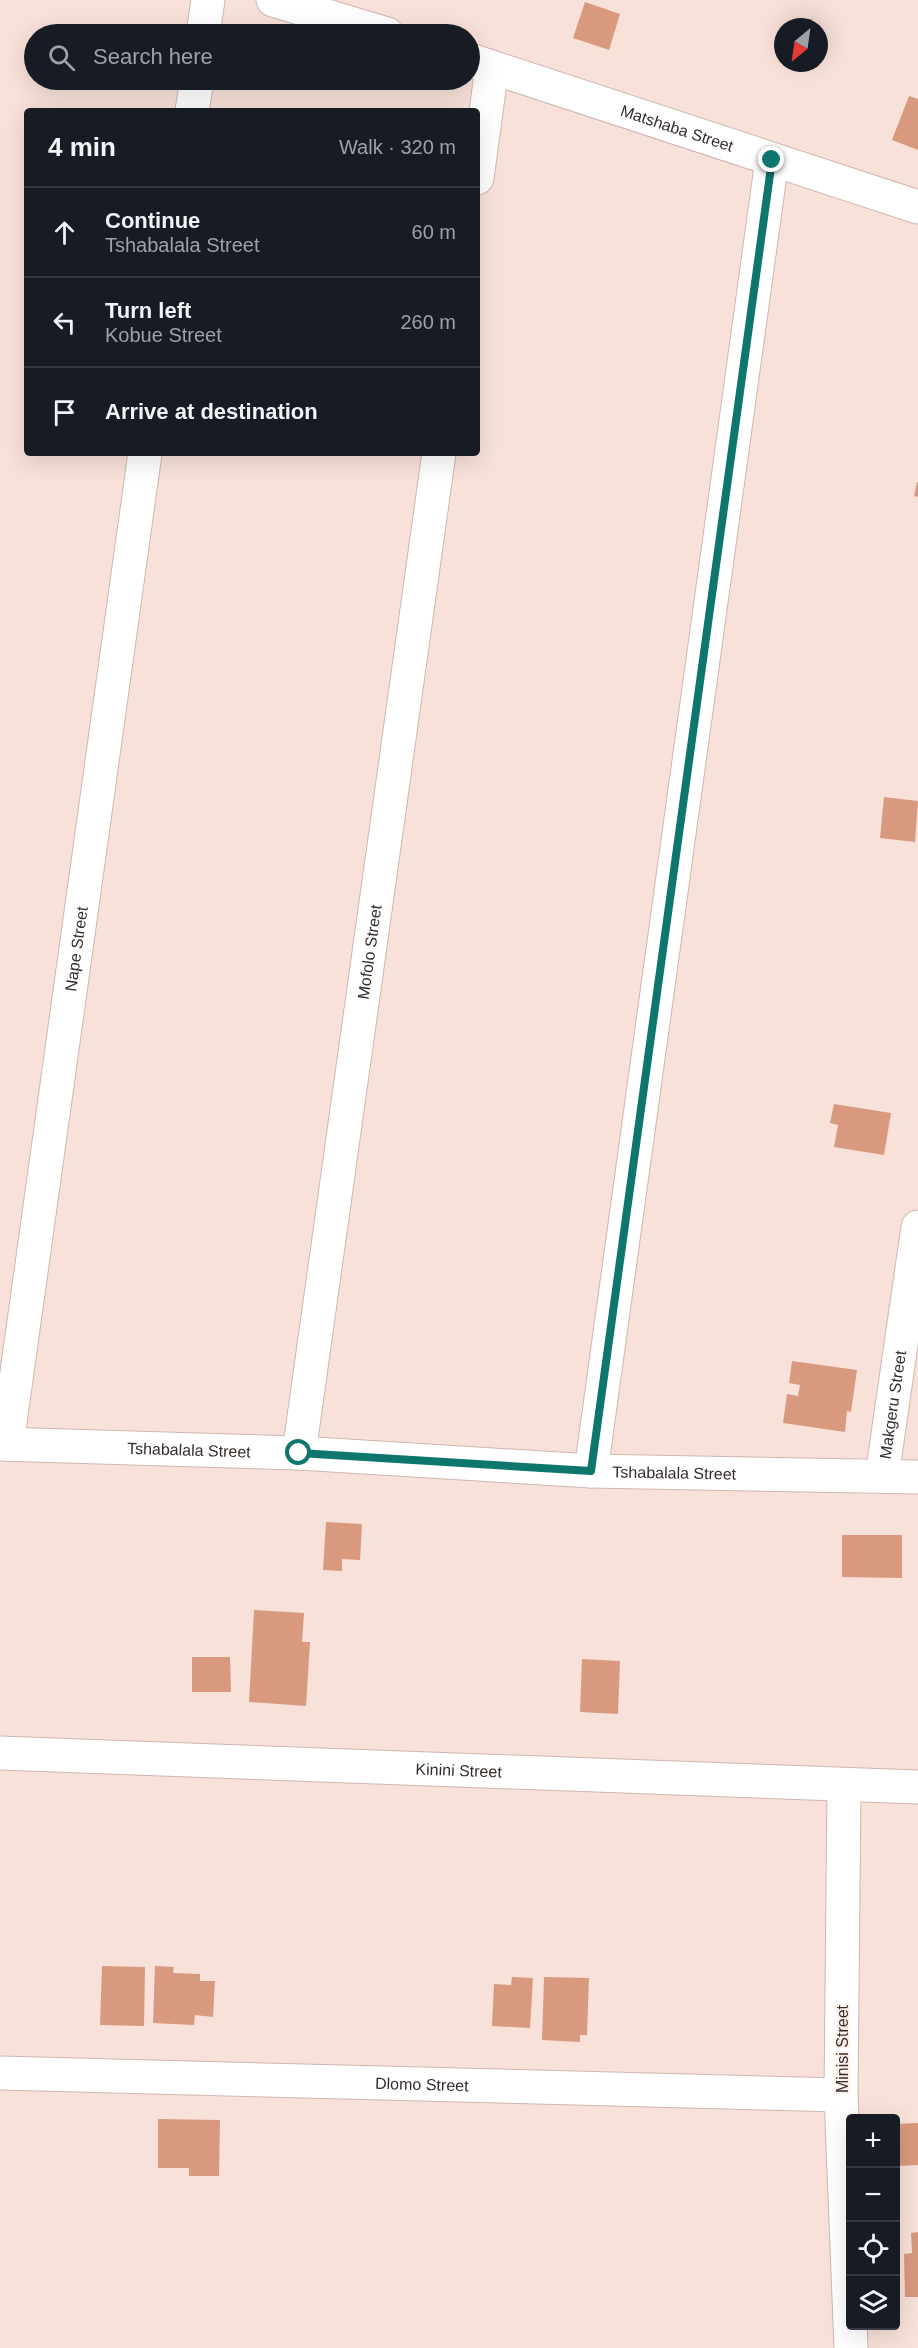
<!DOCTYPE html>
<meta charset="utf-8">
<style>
:root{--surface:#171b24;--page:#242831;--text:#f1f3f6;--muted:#9ea1a6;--line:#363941}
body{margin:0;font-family:Helvetica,sans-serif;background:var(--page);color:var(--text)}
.controls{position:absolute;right:18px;bottom:18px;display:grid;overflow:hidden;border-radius:6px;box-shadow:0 6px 24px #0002}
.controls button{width:54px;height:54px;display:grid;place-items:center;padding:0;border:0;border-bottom:2px solid var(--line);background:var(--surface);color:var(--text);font:30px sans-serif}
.compass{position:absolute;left:774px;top:18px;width:54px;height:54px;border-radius:50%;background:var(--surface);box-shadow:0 6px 24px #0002;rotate:209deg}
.stop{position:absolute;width:18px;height:18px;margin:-14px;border:4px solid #0f766e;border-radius:50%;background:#fff}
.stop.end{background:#0f766e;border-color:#fff;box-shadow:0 2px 6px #0008}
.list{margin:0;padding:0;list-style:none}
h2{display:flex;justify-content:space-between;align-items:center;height:78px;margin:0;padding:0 24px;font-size:26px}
h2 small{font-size:20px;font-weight:400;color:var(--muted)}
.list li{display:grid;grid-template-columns:39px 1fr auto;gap:18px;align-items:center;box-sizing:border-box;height:90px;padding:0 24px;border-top:2px solid var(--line)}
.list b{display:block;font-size:22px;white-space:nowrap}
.list p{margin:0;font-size:20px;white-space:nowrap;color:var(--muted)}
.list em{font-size:20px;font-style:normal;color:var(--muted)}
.icon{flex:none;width:33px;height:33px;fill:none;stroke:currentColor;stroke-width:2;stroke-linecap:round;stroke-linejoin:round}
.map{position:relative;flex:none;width:918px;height:2348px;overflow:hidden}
.search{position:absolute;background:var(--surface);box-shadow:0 6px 24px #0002;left:24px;top:24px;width:456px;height:66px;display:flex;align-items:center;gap:15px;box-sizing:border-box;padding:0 21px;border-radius:33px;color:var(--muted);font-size:22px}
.panel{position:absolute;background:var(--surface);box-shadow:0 6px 24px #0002;left:24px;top:108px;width:456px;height:348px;border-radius:6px}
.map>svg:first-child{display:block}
.building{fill:#d9997e}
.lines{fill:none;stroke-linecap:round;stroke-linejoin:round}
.minor-casing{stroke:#ceb7af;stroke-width:35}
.minor{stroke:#fff;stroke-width:33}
.route{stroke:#0f766e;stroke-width:8}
.labels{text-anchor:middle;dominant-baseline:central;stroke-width:4.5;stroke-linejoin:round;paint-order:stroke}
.street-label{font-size:16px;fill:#352c29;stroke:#fff0eb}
</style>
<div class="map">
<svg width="918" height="2348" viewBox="0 0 918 2348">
<rect width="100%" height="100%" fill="#f8e1d9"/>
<!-- building -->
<path class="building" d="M 585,2 L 620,14 L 609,50 L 573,38 Z
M 909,96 L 918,99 L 918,150 L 892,140 Z
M 917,482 L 918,482 L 918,497 L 914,496 Z
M 884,797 L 918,801 L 915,842 L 880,838 Z
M 834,1104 L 891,1113 L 884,1155 L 834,1147 L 838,1125 L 830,1123 Z
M 792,1361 L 857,1370 L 851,1412 L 847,1411 L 845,1432 L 783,1423 L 787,1394 L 798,1396 L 800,1385 L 789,1383 Z
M 326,1522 L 362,1524 L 360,1560 L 342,1559 L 342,1571 L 323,1570 Z
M 842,1535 L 902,1535 L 902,1578 L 842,1577 Z
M 254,1610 L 304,1613 L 302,1642 L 310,1642 L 306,1706 L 249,1702 Z
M 192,1657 L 230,1657 L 231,1692 L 192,1692 Z
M 582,1659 L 620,1661 L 618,1714 L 580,1712 Z
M 102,1966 L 145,1967 L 144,2026 L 100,2025 Z
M 155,1966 L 174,1967 L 173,1973 L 200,1974 L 200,1981 L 215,1981 L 213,2017 L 195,2015 L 194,2025 L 153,2023 Z
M 512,1977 L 533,1978 L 530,2028 L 492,2026 L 494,1984 L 511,1985 Z
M 544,1977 L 589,1978 L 587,2035 L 580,2035 L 580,2042 L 542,2040 Z
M 158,2119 L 220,2120 L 219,2176 L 189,2176 L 189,2168 L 158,2168 Z
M 918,2123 L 918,2165 L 898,2166 L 897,2124 Z
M 918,2232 L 918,2297 L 905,2297 L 904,2254 L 912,2253 L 911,2233 Z"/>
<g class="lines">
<!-- minor casing -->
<g class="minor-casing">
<g id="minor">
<path d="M 273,0 L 387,34"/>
<path d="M 203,34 L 208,0"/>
<path id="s1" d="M 470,60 L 918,207"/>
<path d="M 192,111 L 197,80"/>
<path d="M 477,178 L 492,67"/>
<path id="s2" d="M 0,1444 L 299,1453 L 591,1471 L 918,1477"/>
<path id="s3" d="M 7,1444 L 145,453"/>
<path id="s4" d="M 299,1453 L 439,453"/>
<path d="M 591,1471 L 772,160"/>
<path id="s5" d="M 882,1476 L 918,1227"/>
<path id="s6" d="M 0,1753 L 918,1787"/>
<path d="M 844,1786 L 841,2095 L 851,2348"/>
<path id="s7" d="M 0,2073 L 841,2095"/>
</g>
</g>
<!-- minor -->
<use href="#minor" class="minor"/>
</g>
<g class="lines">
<!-- route -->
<path class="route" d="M 299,1453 L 591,1471 L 772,160"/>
</g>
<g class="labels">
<!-- street labels -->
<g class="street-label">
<text stroke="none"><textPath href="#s1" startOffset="218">Matshaba Street</textPath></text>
<text stroke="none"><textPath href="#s3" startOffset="500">Nape Street</textPath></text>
<text stroke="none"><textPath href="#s4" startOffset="506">Mofolo Street</textPath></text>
<text stroke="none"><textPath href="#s5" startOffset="72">Makgeru Street</textPath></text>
<text stroke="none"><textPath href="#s2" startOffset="189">Tshabalala Street</textPath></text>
<text stroke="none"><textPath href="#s2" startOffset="675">Tshabalala Street</textPath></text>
<text stroke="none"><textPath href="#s6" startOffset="459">Kinini Street</textPath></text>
<text transform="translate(842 2049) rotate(-90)">Minisi Street</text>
<text stroke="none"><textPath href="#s7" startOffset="422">Dlomo Street</textPath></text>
</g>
</g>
</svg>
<div class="controls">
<button>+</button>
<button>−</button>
<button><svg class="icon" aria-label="locate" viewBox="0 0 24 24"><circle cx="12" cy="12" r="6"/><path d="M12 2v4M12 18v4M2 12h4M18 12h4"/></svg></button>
<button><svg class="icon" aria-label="layers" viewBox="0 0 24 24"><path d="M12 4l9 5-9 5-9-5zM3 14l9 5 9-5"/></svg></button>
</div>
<svg class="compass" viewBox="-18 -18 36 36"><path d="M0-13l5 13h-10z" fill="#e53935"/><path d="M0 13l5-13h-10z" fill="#9ea1a6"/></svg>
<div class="stop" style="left:299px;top:1453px"></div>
<div class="stop end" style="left:772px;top:160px"></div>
<div class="search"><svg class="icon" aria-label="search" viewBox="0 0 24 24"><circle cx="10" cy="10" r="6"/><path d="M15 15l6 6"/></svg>Search here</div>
<section class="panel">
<h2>4 min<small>Walk · 320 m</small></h2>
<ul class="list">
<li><svg class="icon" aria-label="ahead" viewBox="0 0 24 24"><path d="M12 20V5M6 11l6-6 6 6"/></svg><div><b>Continue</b><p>Tshabalala Street</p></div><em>60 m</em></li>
<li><svg class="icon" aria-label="left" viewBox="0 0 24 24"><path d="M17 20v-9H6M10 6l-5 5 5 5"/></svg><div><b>Turn left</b><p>Kobue Street</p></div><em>260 m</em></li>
<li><svg class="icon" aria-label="arrive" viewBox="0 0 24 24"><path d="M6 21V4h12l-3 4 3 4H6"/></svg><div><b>Arrive at destination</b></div></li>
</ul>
</section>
</div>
